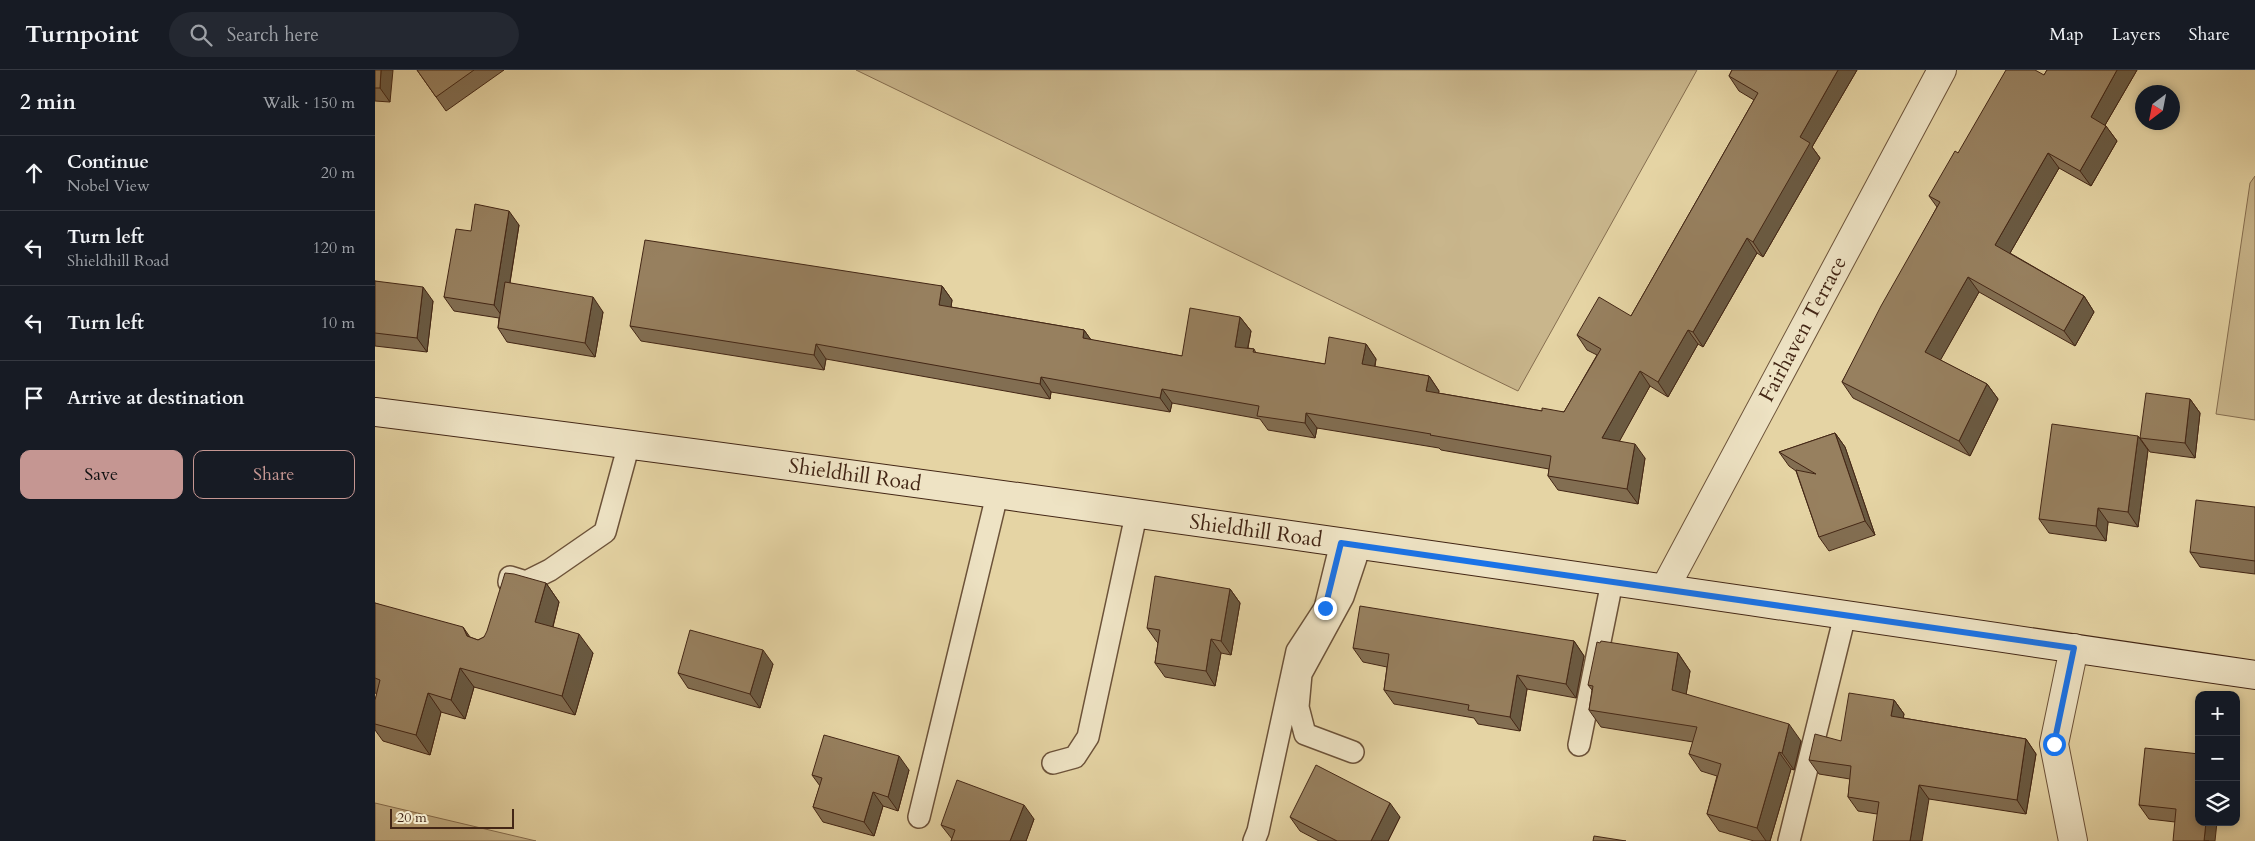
<!DOCTYPE html>
<meta charset="utf-8">
<style>
:root{--surface:#171b24;--page:#242831;--text:#f1f3f6;--muted:#9ea1a6;--line:#363941;--accent:#c59692}
body{margin:0;font-family:Cardo,serif;background:var(--page);color:var(--text)}
.controls{position:absolute;right:15px;bottom:15px;display:grid;overflow:hidden;border-radius:10px;box-shadow:0 2px 8px #0003}
.controls button{width:45px;height:45px;display:grid;place-items:center;padding:0;border:0;border-bottom:1px solid var(--line);background:var(--surface);color:var(--text);font:25px sans-serif}
.compass{position:absolute;left:1760px;top:15px;width:45px;height:45px;border-radius:50%;background:var(--surface);box-shadow:0 2px 8px #0003;rotate:212deg}
.scale{position:absolute;left:15px;bottom:12px;width:124px;box-sizing:border-box;padding-left:5px;border:2px solid #432615;border-top:0;font-size:14px;line-height:18px;white-space:nowrap;color:#432615;-webkit-text-stroke:4px #eee3c4;paint-order:stroke}
.stop{position:absolute;width:15px;height:15px;margin:-11px;border:4px solid #1a73e8;border-radius:50%;background:#fff}
.stop.end{background:#1a73e8;border-color:#fff;box-shadow:0 1px 5px #0008}
.list{margin:0;padding:0;list-style:none}
h2{display:flex;justify-content:space-between;align-items:center;height:65px;margin:0;padding:0 20px;font-size:21px}
h2 small{font-size:16px;font-weight:400;color:var(--muted)}
.list li{display:grid;grid-template-columns:32px 1fr auto;gap:15px;align-items:center;box-sizing:border-box;height:75px;padding:0 20px;border-top:1px solid var(--line)}
.list b{display:block;font-size:19px;white-space:nowrap}
.list p{margin:0;font-size:16px;white-space:nowrap;color:var(--muted)}
.list em{font-size:16px;font-style:normal;color:var(--muted)}
.actions{display:flex;gap:10px;padding:15px 20px}
.actions a{flex:1;padding:11px 0;border:1px solid var(--accent);border-radius:10px;text-align:center;font-size:18px;color:var(--accent)}
.actions .main{background:var(--accent);color:#111}
.icon{flex:none;width:28px;height:28px;fill:none;stroke:currentColor;stroke-width:2;stroke-linecap:round;stroke-linejoin:round}
.map{position:relative;flex:none;width:1880px;height:771px;overflow:hidden}
header{display:flex;align-items:center;gap:30px;box-sizing:border-box;height:70px;padding:0 25px;background:var(--surface);border-bottom:1px solid var(--line)}
header strong{font-size:24px}
nav{display:flex;gap:28px;margin-inline-start:auto;font-size:18px}
.search{width:350px;height:45px;background:var(--page);display:flex;align-items:center;gap:12px;box-sizing:border-box;padding:0 18px;border-radius:28px;color:var(--muted);font-size:19px}
main{display:flex}
aside{flex:1;background:var(--surface)}
.map>svg:first-child{display:block}
.green{fill:#c9b68c;stroke:#866e50}
.lines{fill:none;stroke-linecap:round;stroke-linejoin:round}
.lane-casing{stroke:#6c5239;stroke-width:24}
.street-casing{stroke:#6c5239;stroke-width:30}
.secondary-casing{stroke:#432615;stroke-width:30}
.lane{stroke:#eee3c4;stroke-width:21}
.street{stroke:#eee3c4;stroke-width:28}
.secondary{stroke:#eee3c4;stroke-width:28}
.wall{fill:#826e52;stroke:#432615}
.shaded-wall{fill:#6a5a42;stroke:#432615}
.building{fill:#97805f;stroke:#432615}
.route{stroke:#1a73e8;stroke-width:6}
.labels{text-anchor:middle;dominant-baseline:central;stroke-width:5;stroke-linejoin:round;paint-order:stroke}
.street-label{font-size:21px;fill:#432615;stroke:#eee3c4}
</style>
<header>
<strong>Turnpoint</strong>
<div class="search"><svg class="icon" aria-label="search" viewBox="0 0 24 24"><circle cx="10" cy="10" r="6"/><path d="M15 15l6 6"/></svg>Search here</div>
<nav><a>Map</a><a>Layers</a><a>Share</a></nav>
</header>
<main>
<aside>
<h2>2 min<small>Walk · 150 m</small></h2>
<ul class="list">
<li><svg class="icon" aria-label="ahead" viewBox="0 0 24 24"><path d="M12 20V5M6 11l6-6 6 6"/></svg><div><b>Continue</b><p>Nobel View</p></div><em>20 m</em></li>
<li><svg class="icon" aria-label="left" viewBox="0 0 24 24"><path d="M17 20v-9H6M10 6l-5 5 5 5"/></svg><div><b>Turn left</b><p>Shieldhill Road</p></div><em>120 m</em></li>
<li><svg class="icon" aria-label="left" viewBox="0 0 24 24"><path d="M17 20v-9H6M10 6l-5 5 5 5"/></svg><div><b>Turn left</b></div><em>10 m</em></li>
<li><svg class="icon" aria-label="arrive" viewBox="0 0 24 24"><path d="M6 21V4h12l-3 4 3 4H6"/></svg><div><b>Arrive at destination</b></div></li>
</ul>
<div class="actions"><a class="main">Save</a><a>Share</a></div>
</aside>
<div class="map">
<svg width="1880" height="771" viewBox="0 0 1880 771">
<rect width="100%" height="100%" fill="#e5d4a4"/>
<filter id="stains"><feTurbulence type="fractalNoise" baseFrequency=".004" numOctaves="4"/><feColorMatrix values="0 0 0 0 .2 0 0 0 0 .09 0 0 0 0 .02 0 0 0 .5 -.17"/></filter>
<radialGradient id="worn" r=".72"><stop offset=".6" stop-color="#630" stop-opacity="0"/><stop offset="1" stop-color="#630" stop-opacity=".3"/></radialGradient>
<!-- green -->
<path class="green" d="M 481,0 L 1322,0 L 1143,321 Z
M 1880,106 L 1880,350 L 1841,344 L 1875,113 Z
M 0,733 L 161,771 L 0,771 Z"/>
<g class="lines">
<!-- lane casing -->
<g class="lane-casing">
<path id="lane" d="M 134,512 L 135,507 L 151,512 L 175,500 L 230,462 L 254,374
M 1204,675 L 1237,512
M 978,682 L 930,664 L 923,637 L 926,604 L 968,527 L 985,476
M 678,693 L 700,687 L 713,667 L 761,445
M 544,747 L 622,425
M 879,771 L 883,761 L 922,581 L 950,538 L 966,473
M 1414,771 L 1470,545"/>
</g>
<!-- street casing -->
<g class="street-casing">
<path id="street" d="M 1290,518 L 1567,0
M 1698,771 L 1679,674 L 1699,578"/>
</g>
<!-- secondary casing -->
<g class="secondary-casing">
<path id="secondary" d="M 0,342 C 628,421 1254,513 1880,605"/>
</g>
<!-- lane -->
<use href="#lane" class="lane"/>
<!-- street -->
<use href="#street" class="street"/>
<!-- secondary -->
<use href="#secondary" class="secondary"/>
</g>
<!-- wall -->
<path class="wall" d="M 0,0 L 15,32 L 0,31 Z
M 42,0 L 129,0 L 71,41 Z
M 1357,0 L 1482,0 L 1437,77 L 1445,88 L 1388,187 L 1382,183 L 1328,277 L 1323,274 L 1293,327 L 1275,316 L 1244,371 L 1270,388 L 1263,434 L 1183,420 L 1173,406 L 1174,399 L 1066,380 L 1064,378 L 942,358 L 940,368 L 893,360 L 885,349 L 797,333 L 795,342 L 676,322 L 675,329 L 451,289 L 449,300 L 266,271 L 255,256 L 567,216 L 577,230 L 576,237 L 709,260 L 716,270 L 807,286 L 865,247 L 876,261 L 873,278 L 879,279 L 881,283 L 950,294 L 991,274 L 1001,289 L 1000,297 L 1054,306 L 1064,321 L 1063,323 L 1167,341 L 1189,342 L 1222,285 L 1212,280 L 1202,265 L 1256,246 L 1379,30 L 1364,21 L 1354,6 Z
M 1672,0 L 1762,0 L 1730,55 L 1742,71 L 1716,116 L 1684,98 L 1635,183 L 1709,226 L 1719,242 L 1700,276 L 1604,222 L 1565,290 L 1612,314 L 1623,329 L 1595,386 L 1478,328 L 1467,312 L 1562,137 L 1554,126 L 1583,83 L 1669,5 Z
M 144,155 L 135,213 L 228,242 L 220,287 L 132,272 L 123,258 L 124,248 L 79,241 L 69,227 L 96,161 Z
M 0,211 L 58,231 L 52,282 L 0,276 Z
M 1815,329 L 1825,343 L 1820,388 L 1775,382 L 1765,368 Z
M 1460,363 L 1470,377 L 1500,465 L 1454,481 L 1444,467 L 1421,401 L 1414,396 L 1404,382 Z
M 1763,366 L 1773,380 L 1763,457 L 1733,452 L 1731,471 L 1674,463 L 1664,449 Z
M 1880,437 L 1880,504 L 1825,497 L 1815,482 Z
M 171,513 L 184,532 L 178,557 L 218,583 L 200,645 L 99,617 L 90,649 L 66,642 L 55,685 L 8,671 L 0,660 L 0,630 L 2,624 L 0,623 L 0,533 L 103,570 L 109,567 Z
M 855,519 L 865,533 L 856,585 L 846,583 L 840,616 L 790,607 L 780,593 L 783,573 L 782,572 L 772,558 Z
M 1199,571 L 1209,586 L 1201,628 L 1152,619 L 1145,661 L 1103,654 L 1099,648 L 1019,634 L 1009,620 L 1012,597 L 988,592 L 978,578 Z
M 1303,583 L 1315,601 L 1311,624 L 1426,671 L 1419,700 L 1416,699 L 1395,771 L 1379,771 L 1344,761 L 1332,744 L 1342,706 L 1326,701 L 1314,684 L 1318,672 L 1226,657 L 1214,640 L 1217,620 L 1213,615 Z
M 398,594 L 385,638 L 313,618 L 303,603 Z
M 1519,630 L 1529,644 L 1528,648 L 1651,669 L 1661,684 L 1651,744 L 1554,729 L 1502,744 L 1483,741 L 1473,727 L 1475,709 L 1444,704 L 1434,690 L 1466,671 Z
M 1824,684 L 1800,752 L 1774,749 L 1764,735 Z
M 534,700 L 523,741 L 508,736 L 499,766 L 448,752 L 438,737 L 445,716 L 437,705 Z
M 915,747 L 1025,747 L 1013,771 L 944,771 L 925,761 Z
M 659,749 L 651,771 L 576,771 L 577,769 L 566,755 Z"/>
<!-- shaded-wall -->
<path class="shaded-wall" d="M 6,0 L 18,0 L 15,32 L 5,18 Z
M 1463,0 L 1482,0 L 1437,77 L 1445,88 L 1388,187 L 1378,172 L 1425,67 Z
M 1742,0 L 1762,0 L 1726,62 L 1716,47 Z
M 1731,56 L 1742,71 L 1716,116 L 1705,101 Z
M 1673,83 L 1684,98 L 1631,190 L 1620,175 Z
M 134,141 L 144,155 L 129,249 L 119,235 Z
M 1372,168 L 1382,183 L 1328,277 L 1318,262 Z
M 1593,207 L 1604,222 L 1561,298 L 1550,282 Z
M 567,216 L 577,230 L 574,250 L 564,235 Z
M 48,217 L 58,231 L 52,282 L 42,268 Z
M 1709,226 L 1719,242 L 1700,276 L 1689,261 Z
M 218,227 L 228,242 L 220,287 L 210,273 Z
M 865,247 L 876,261 L 870,291 L 860,277 Z
M 709,260 L 719,274 L 708,268 Z
M 1313,260 L 1323,274 L 1293,327 L 1283,312 Z
M 441,274 L 451,289 L 449,300 L 439,285 Z
M 991,274 L 1001,289 L 997,309 L 987,294 Z
M 1265,301 L 1275,316 L 1238,383 L 1227,368 Z
M 1054,306 L 1064,321 L 1061,336 L 1051,321 Z
M 666,307 L 676,322 L 675,329 L 665,314 Z
M 1612,314 L 1623,329 L 1595,386 L 1584,371 Z
M 787,319 L 797,333 L 795,342 L 785,328 Z
M 1815,329 L 1825,343 L 1820,388 L 1810,373 Z
M 931,343 L 942,358 L 940,368 L 930,353 Z
M 1460,363 L 1470,377 L 1500,465 L 1490,451 Z
M 1763,366 L 1773,380 L 1763,457 L 1753,442 Z
M 1260,374 L 1270,388 L 1263,434 L 1252,419 Z
M 1723,438 L 1733,452 L 1731,471 L 1721,456 Z
M 171,513 L 184,532 L 174,571 L 160,552 Z
M 855,519 L 865,533 L 856,585 L 846,571 Z
M 88,557 L 102,577 L 92,566 Z
M 204,564 L 218,583 L 200,645 L 187,626 Z
M 836,569 L 846,583 L 840,616 L 831,601 Z
M 1199,571 L 1209,586 L 1201,628 L 1191,614 Z
M 388,580 L 398,594 L 385,638 L 375,624 Z
M 1303,583 L 1315,601 L 1309,637 L 1297,620 Z
M 85,598 L 99,617 L 90,649 L 76,630 Z
M 1142,605 L 1152,619 L 1145,661 L 1135,647 Z
M 53,623 L 66,642 L 55,685 L 41,665 Z
M 1519,630 L 1529,644 L 1526,660 L 1516,646 Z
M 1414,654 L 1426,671 L 1419,700 L 1407,683 Z
M 1651,669 L 1661,684 L 1651,744 L 1642,730 Z
M 1404,682 L 1416,699 L 1395,771 L 1391,771 L 1382,758 Z
M 524,686 L 534,700 L 523,741 L 513,727 Z
M 1544,715 L 1554,729 L 1547,771 L 1535,771 Z
M 498,722 L 508,736 L 499,766 L 489,752 Z
M 1015,733 L 1025,747 L 1013,771 L 996,771 Z
M 649,735 L 659,749 L 651,771 L 635,771 Z
M 1831,752 L 1842,752 L 1840,771 L 1829,771 Z"/>
<!-- building -->
<path class="building" d="M 0,0 L 6,0 L 5,18 L 0,18 Z
M 42,0 L 99,0 L 61,27 Z
M 1357,0 L 1463,0 L 1425,67 L 1435,73 L 1378,172 L 1372,168 L 1318,262 L 1313,260 L 1283,312 L 1265,301 L 1227,368 L 1260,374 L 1252,419 L 1173,406 L 1176,386 L 1055,365 L 1056,364 L 931,343 L 930,353 L 882,346 L 884,336 L 787,319 L 785,328 L 666,307 L 665,314 L 441,274 L 439,285 L 255,256 L 270,170 L 567,216 L 564,235 L 709,260 L 708,268 L 807,286 L 815,238 L 865,247 L 860,277 L 879,279 L 878,282 L 950,294 L 954,267 L 991,274 L 987,294 L 1054,306 L 1051,321 L 1167,341 L 1167,338 L 1189,342 L 1226,279 L 1202,265 L 1224,227 L 1256,246 L 1383,23 L 1354,6 Z
M 1631,0 L 1660,0 L 1669,5 L 1672,0 L 1742,0 L 1716,47 L 1731,56 L 1705,101 L 1673,83 L 1620,175 L 1709,226 L 1689,261 L 1593,207 L 1550,282 L 1612,314 L 1584,371 L 1467,312 L 1506,236 L 1565,132 L 1554,126 L 1580,81 L 1583,83 Z
M 100,134 L 134,141 L 119,235 L 69,227 L 81,159 L 96,161 Z
M 0,211 L 48,217 L 42,268 L 0,263 Z
M 130,212 L 218,227 L 210,273 L 123,258 Z
M 1771,323 L 1815,329 L 1810,373 L 1765,368 Z
M 1677,354 L 1763,366 L 1753,442 L 1723,438 L 1721,456 L 1664,449 Z
M 1460,363 L 1490,451 L 1444,467 L 1421,400 L 1441,404 L 1404,382 Z
M 1821,430 L 1880,437 L 1880,491 L 1815,482 Z
M 130,503 L 139,504 L 171,513 L 160,552 L 204,564 L 187,626 L 85,598 L 76,630 L 53,623 L 41,665 L 0,654 L 0,630 L 5,610 L 0,608 L 0,533 L 88,557 L 92,566 L 103,570 L 109,567 L 112,561 Z
M 780,506 L 855,519 L 846,571 L 836,569 L 831,601 L 780,593 L 785,560 L 772,558 Z
M 985,536 L 1199,571 L 1191,614 L 1142,605 L 1135,647 L 1093,640 L 1094,635 L 1009,620 L 1014,584 L 978,578 Z
M 315,560 L 388,580 L 375,624 L 303,603 Z
M 1226,571 L 1303,583 L 1297,620 L 1414,654 L 1407,683 L 1404,682 L 1382,758 L 1332,744 L 1346,694 L 1314,684 L 1322,657 L 1214,640 L 1218,616 L 1213,615 L 1222,572 L 1225,573 Z
M 1474,623 L 1519,630 L 1516,646 L 1651,669 L 1642,730 L 1544,715 L 1535,771 L 1498,771 L 1504,732 L 1473,727 L 1476,696 L 1434,690 L 1440,664 L 1466,671 Z
M 449,665 L 524,686 L 513,727 L 498,722 L 489,752 L 438,737 L 447,708 L 437,705 Z
M 1770,678 L 1824,684 L 1824,752 L 1831,752 L 1829,771 L 1834,771 L 1798,771 L 1801,739 L 1764,735 Z
M 941,695 L 1015,733 L 996,771 L 962,771 L 915,747 Z
M 582,710 L 649,735 L 635,771 L 576,771 L 580,760 L 566,755 Z
M 1219,766 L 1251,771 L 1218,771 Z"/>
<g class="lines">
<!-- route -->
<path class="route" d="M 950,538 L 966,473 L 1699,578 L 1679,674"/>
</g>
<g class="labels">
<!-- street labels -->
<g class="street-label">
<text transform="translate(1428 259) rotate(-62)">Fairhaven Terrace</text>
<text transform="translate(480 405) rotate(8)">Shieldhill Road</text>
<text transform="translate(881 461) rotate(8)">Shieldhill Road</text>
</g>
</g>
<rect width="100%" height="100%" filter="url(#stains)"/>
<rect width="100%" height="100%" fill="url(#worn)"/>
</svg>
<div class="controls">
<button>+</button>
<button>−</button>
<button><svg class="icon" aria-label="layers" viewBox="0 0 24 24"><path d="M12 4l9 5-9 5-9-5zM3 14l9 5 9-5"/></svg></button>
</div>
<svg class="compass" viewBox="-18 -18 36 36"><path d="M0-13l5 13h-10z" fill="#e53935"/><path d="M0 13l5-13h-10z" fill="#9ea1a6"/></svg>
<div class="scale">20 m</div>
<div class="stop" style="left:1679px;top:674px"></div>
<div class="stop end" style="left:950px;top:538px"></div>
</div>
</main>
